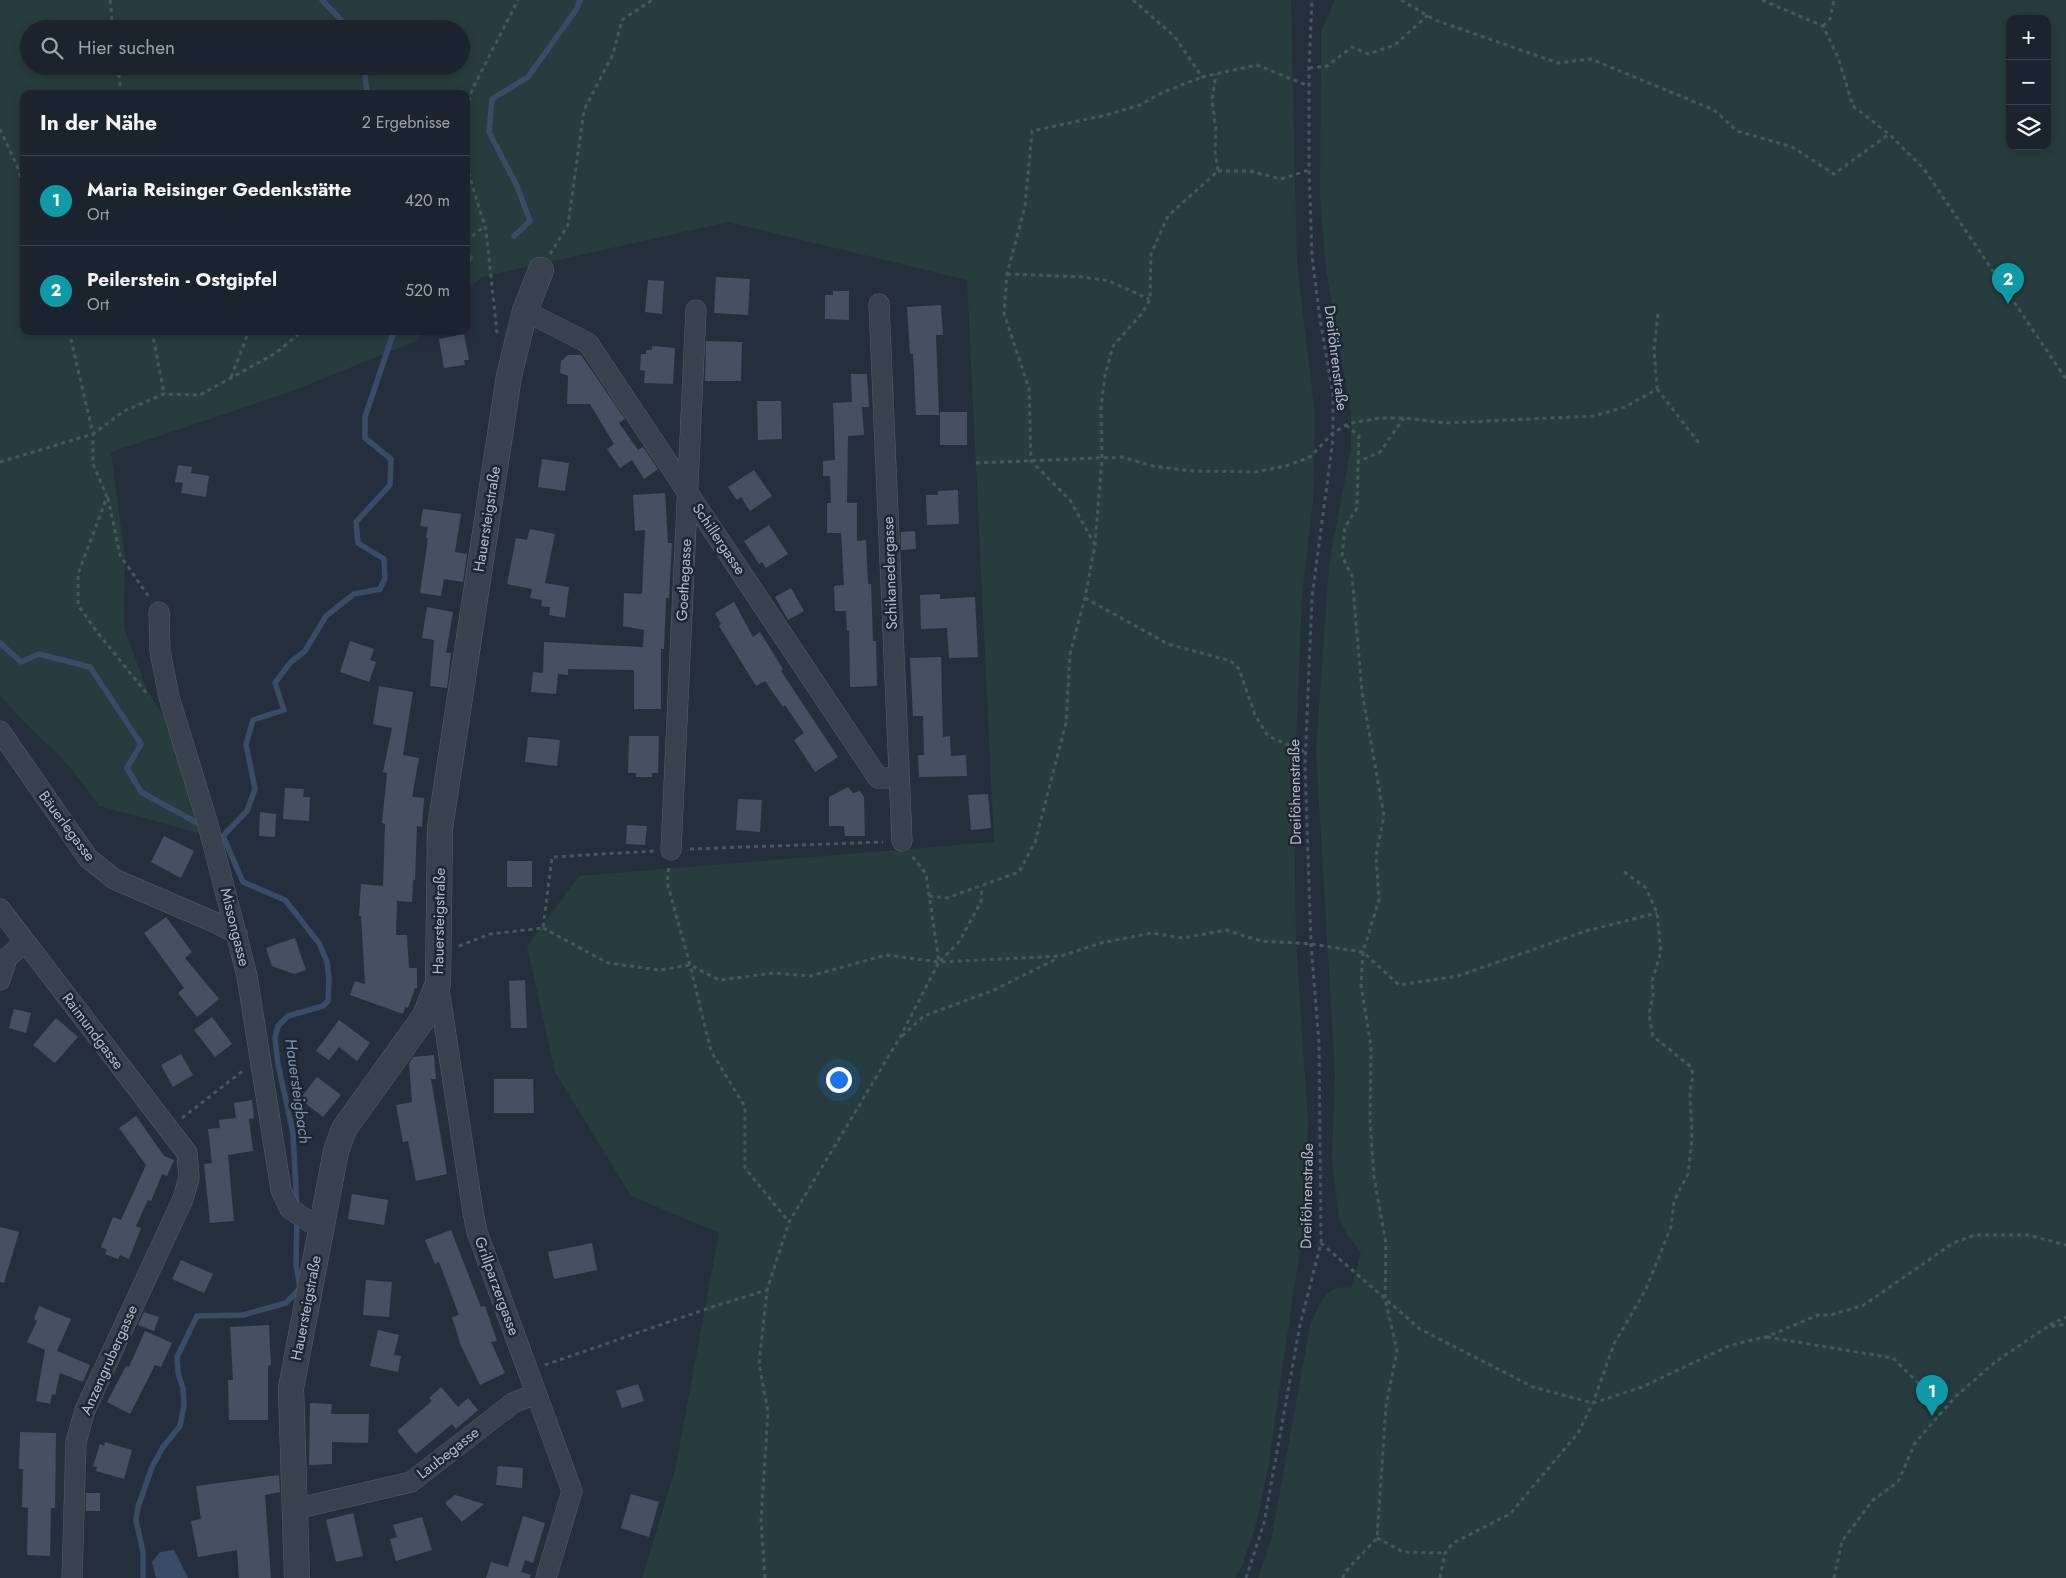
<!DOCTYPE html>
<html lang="de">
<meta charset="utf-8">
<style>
:root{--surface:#1b232e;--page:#242b36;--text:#f1f3f6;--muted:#a0a4aa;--line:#39404a;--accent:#8ab4f8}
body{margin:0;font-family:Jost,sans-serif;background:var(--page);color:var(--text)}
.controls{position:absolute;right:15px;top:15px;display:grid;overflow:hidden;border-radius:10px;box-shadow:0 2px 8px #0003}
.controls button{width:45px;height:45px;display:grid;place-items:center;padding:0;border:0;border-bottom:1px solid var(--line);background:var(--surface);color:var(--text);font:25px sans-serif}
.you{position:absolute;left:838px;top:1079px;width:18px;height:18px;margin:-12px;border:4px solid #fff;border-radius:50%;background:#1a73e8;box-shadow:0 0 0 8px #1a73e833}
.badge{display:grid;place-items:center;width:32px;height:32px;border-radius:50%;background:var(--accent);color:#fff;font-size:16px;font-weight:700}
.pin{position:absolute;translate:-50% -41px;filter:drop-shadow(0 1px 2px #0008)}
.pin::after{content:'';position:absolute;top:26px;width:18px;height:15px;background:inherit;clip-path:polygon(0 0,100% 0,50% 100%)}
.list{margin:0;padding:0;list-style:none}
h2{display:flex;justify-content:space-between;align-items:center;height:65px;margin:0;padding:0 20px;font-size:21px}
h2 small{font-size:16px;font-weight:400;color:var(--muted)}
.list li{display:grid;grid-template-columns:32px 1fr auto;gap:15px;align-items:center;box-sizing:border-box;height:90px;padding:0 20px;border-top:1px solid var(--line)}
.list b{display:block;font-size:19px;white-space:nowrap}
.list p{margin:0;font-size:16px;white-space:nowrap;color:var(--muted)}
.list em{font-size:16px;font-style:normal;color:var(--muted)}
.icon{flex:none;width:28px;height:28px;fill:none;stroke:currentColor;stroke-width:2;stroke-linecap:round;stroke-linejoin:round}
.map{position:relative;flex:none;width:2066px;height:1578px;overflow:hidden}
.search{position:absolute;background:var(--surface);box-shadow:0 2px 8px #0003;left:20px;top:20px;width:450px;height:55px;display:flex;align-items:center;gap:12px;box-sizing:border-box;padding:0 18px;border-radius:28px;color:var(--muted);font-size:19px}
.panel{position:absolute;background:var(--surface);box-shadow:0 2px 8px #0003;left:20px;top:90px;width:450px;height:245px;border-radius:10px}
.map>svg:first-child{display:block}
.green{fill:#263c3f;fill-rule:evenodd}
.water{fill:#394c67}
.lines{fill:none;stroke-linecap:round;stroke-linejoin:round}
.stream{stroke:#394c67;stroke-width:5.5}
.building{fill:#455162}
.minor-casing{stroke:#565f6c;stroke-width:21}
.tertiary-casing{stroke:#565f6c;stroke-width:26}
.path{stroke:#44595c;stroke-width:3;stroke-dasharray:4 4;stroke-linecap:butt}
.minor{stroke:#38414e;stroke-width:20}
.tertiary{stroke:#38414e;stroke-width:25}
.labels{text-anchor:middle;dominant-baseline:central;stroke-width:5;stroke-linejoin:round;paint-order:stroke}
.street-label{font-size:15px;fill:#b4bcc9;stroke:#1d2633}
.water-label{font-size:16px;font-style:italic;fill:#7c92b1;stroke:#1d2633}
</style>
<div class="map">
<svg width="2066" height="1578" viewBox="0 0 2066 1578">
<rect width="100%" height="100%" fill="#242f3e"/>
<!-- green -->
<path class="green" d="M 0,0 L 1291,0 L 1297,265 L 1315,414 L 1313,500 L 1302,596 L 1294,790 L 1296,942 L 1308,1123 L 1306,1207 L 1268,1468 L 1255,1528 L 1242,1566 L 1235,1578 L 642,1578 L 675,1470 L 719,1233 L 631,1196 L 555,1072 L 527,946 L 579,876 L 994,842 L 967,280 L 728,222 L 482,277 L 466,291 L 466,94 L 24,94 L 24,331 L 425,331 L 416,341 L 287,393 L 111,452 L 125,558 L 124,627 L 146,688 L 181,745 L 202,834 L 100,806 L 64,760 L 22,720 L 0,695 ZM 29,29 L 461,29 L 461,66 L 29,66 Z
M 1335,0 L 2066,0 L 2066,1578 L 1258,1578 L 1271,1541 L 1310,1326 C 1319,1306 1325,1283 1351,1288 L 1361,1253 L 1347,1234 L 1339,1219 L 1332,1158 L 1335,1074 L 1316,751 L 1329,565 L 1351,447 L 1351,413 L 1326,270 L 1320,198 L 1321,31 ZM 2010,19 L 2047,19 L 2047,146 L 2010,146 Z"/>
<!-- water -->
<path class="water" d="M 174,1550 L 188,1578 L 156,1578 L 152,1562 L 160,1552 Z"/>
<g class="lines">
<!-- stream -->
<path class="stream" d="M 322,0 L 350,29
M 364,66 L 367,94
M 514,236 L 530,221 L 517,186 L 489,132 L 492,99 L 528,77 L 576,10 L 580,0
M 466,261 L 470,258
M 0,643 L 21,662 L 39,654 L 90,667 L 141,744 L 127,768 L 141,792 L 201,825
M 297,1208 L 293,1133 L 278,1064 L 275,1038 L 278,1026 L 288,1016 L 323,1006 L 328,1001 L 329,979 L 327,962 L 319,943 L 285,900 L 243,882 L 223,836 L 247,811 L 255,789 L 246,744 L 253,720 L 284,710 L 275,683 L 290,663 L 305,651 L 326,616 L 354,594 L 380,589 L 385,578 L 384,559 L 358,543 L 356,522 L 390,485 L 391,459 L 365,438 L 365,417 L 394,331
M 143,1578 L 143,1552 L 136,1520 L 138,1507 L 152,1467 L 163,1447 L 180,1426 L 184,1406 L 183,1388 L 178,1373 L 177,1357 L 197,1316 L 243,1315 L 286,1303 L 300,1288 L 296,1265 L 297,1219"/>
</g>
<!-- building -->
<path class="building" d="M 716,277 L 750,279 L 748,315 L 714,313 Z
M 648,280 L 664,281 L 662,314 L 645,312 Z
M 833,291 L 849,291 L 849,320 L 825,319 L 825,295 L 833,295 Z
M 941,305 L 943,335 L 936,335 L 939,415 L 916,415 L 913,354 L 910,354 L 907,307 Z
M 464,334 L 469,360 L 464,360 L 465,365 L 444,368 L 439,339 Z
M 706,341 L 742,342 L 741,381 L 705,381 Z
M 652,346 L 675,348 L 673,384 L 644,383 L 645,371 L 640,370 L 641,354 L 646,354 L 646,350 L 652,350 Z
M 568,355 L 581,355 L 625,419 L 619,423 L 638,450 L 643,447 L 658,469 L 644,479 L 632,460 L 620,468 L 607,449 L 614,444 L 590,404 L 567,404 L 568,376 L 560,373 L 561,361 Z
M 851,374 L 867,374 L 869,407 L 862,407 L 864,435 L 848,436 L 847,503 L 857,503 L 857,541 L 866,540 L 868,584 L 871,584 L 873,641 L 876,641 L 877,686 L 850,687 L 849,631 L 847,631 L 846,611 L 835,611 L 834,586 L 844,585 L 841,533 L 827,533 L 827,503 L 831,503 L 830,476 L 823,476 L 823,461 L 835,460 L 833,403 L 852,402 Z
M 757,401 L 781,401 L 782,439 L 758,440 Z
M 940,412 L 967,412 L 967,445 L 940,445 Z
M 542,459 L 569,463 L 565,491 L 538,487 Z
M 178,465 L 192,467 L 191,473 L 209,476 L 206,497 L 181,493 L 183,483 L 175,482 Z
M 754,470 L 772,496 L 750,511 L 741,497 L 737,500 L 728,487 Z
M 958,490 L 959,524 L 927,525 L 926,495 L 938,495 L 938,491 Z
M 665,493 L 668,543 L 672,543 L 669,598 L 666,598 L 664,649 L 661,649 L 661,709 L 634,709 L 634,670 L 568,669 L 568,675 L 558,674 L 556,694 L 531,692 L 533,672 L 543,673 L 544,642 L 643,647 L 644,630 L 623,626 L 624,593 L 642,594 L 645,530 L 635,531 L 633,495 Z
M 423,509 L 461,514 L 455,552 L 467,554 L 463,582 L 444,579 L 441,596 L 420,593 L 428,538 L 426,538 L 428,527 L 420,526 Z
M 769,525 L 788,554 L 766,568 L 762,562 L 759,564 L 744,541 Z
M 530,529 L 555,534 L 545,583 L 569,587 L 565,618 L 549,615 L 550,607 L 541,606 L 542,600 L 530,598 L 532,589 L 507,584 L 516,538 L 527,540 Z
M 915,531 L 916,549 L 901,550 L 901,532 Z
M 791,588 L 804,611 L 788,620 L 775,597 Z
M 940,594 L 940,599 L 975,597 L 978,657 L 949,658 L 947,628 L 921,629 L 920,595 Z
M 734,602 L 753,637 L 760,632 L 783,669 L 781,671 L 838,757 L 815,772 L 794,740 L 804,733 L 785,705 L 783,707 L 765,681 L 756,686 L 719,626 L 721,624 L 715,613 Z
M 427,607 L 453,612 L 446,653 L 451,653 L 447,688 L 430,686 L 434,640 L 422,638 Z
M 350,641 L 374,649 L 370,660 L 376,662 L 369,682 L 340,672 Z
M 941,657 L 943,737 L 950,736 L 951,756 L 966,755 L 967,776 L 919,777 L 918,755 L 924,755 L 923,716 L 913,716 L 910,658 Z
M 379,686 L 413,692 L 403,755 L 419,758 L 412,797 L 424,798 L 422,827 L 417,826 L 415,880 L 413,880 L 412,902 L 397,901 L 396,935 L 407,935 L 409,968 L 417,968 L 417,988 L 415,988 L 408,1008 L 405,1007 L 403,1014 L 350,995 L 355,981 L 365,984 L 361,916 L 359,916 L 361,884 L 383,886 L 385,824 L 382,823 L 387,773 L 383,772 L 392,728 L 373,724 Z
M 629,736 L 659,736 L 658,773 L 652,773 L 652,777 L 636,777 L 636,773 L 628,773 Z
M 528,737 L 560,740 L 557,766 L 525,762 Z
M 848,787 L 853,793 L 860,791 L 864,797 L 865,836 L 845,836 L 844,826 L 829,826 L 829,797 Z
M 285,788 L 304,789 L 303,797 L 310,797 L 309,821 L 283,819 Z
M 988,794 L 991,828 L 971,830 L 968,795 Z
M 738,799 L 762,800 L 760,832 L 736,830 Z
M 260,812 L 276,814 L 275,837 L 259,836 Z
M 627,825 L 647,826 L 645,845 L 626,844 Z
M 164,836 L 194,851 L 181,878 L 151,862 Z
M 507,861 L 532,861 L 532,887 L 507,887 Z
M 166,917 L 192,952 L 185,958 L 219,999 L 197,1017 L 178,993 L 184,988 L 144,933 Z
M 295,938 L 306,970 L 294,974 L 272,966 L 266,948 Z
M 525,980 L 527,1028 L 511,1028 L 509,981 Z
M 14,1009 L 31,1013 L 26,1033 L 9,1028 Z
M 212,1017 L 232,1044 L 215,1057 L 194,1030 Z
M 56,1018 L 78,1037 L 55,1063 L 33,1045 Z
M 339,1020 L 370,1043 L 357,1061 L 339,1047 L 329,1060 L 316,1051 Z
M 181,1054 L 193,1075 L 173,1087 L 161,1065 Z
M 434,1055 L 436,1079 L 431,1079 L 447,1174 L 416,1181 L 408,1141 L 403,1142 L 396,1105 L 412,1102 L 409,1064 L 413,1057 Z
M 317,1077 L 341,1095 L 323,1117 L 300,1099 Z
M 494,1079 L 533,1079 L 534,1113 L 494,1113 Z
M 252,1100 L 254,1118 L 249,1119 L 253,1151 L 228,1155 L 234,1221 L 210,1223 L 204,1164 L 212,1163 L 208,1129 L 220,1128 L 219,1120 L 236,1118 L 234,1103 Z
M 136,1116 L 164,1156 L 174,1160 L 167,1176 L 162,1174 L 151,1201 L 148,1200 L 136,1226 L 141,1228 L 129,1259 L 120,1255 L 118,1259 L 105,1254 L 107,1250 L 101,1247 L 113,1217 L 121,1220 L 146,1165 L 119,1128 Z
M 352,1194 L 388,1200 L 384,1225 L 348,1219 Z
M 0,1227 L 19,1232 L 4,1283 L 0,1282 Z
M 451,1230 L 481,1307 L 485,1306 L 497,1341 L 491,1342 L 505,1373 L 480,1385 L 461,1346 L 452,1317 L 459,1315 L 439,1262 L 435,1264 L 425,1240 Z
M 592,1243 L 597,1270 L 554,1279 L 548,1252 Z
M 181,1260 L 213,1274 L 204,1293 L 172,1279 Z
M 366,1280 L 392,1282 L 389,1317 L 363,1315 Z
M 39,1306 L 71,1319 L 57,1351 L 90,1365 L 83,1382 L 60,1373 L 55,1395 L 52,1394 L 50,1404 L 36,1401 L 45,1350 L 27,1342 L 37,1321 L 34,1319 Z
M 144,1312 L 159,1317 L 154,1331 L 138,1325 Z
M 269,1325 L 271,1365 L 268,1366 L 268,1420 L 229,1420 L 228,1380 L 233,1380 L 230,1327 Z
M 378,1330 L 399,1335 L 394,1355 L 401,1356 L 398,1372 L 370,1366 Z
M 145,1331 L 172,1343 L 161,1367 L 155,1365 L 130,1414 L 107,1402 L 126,1366 L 129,1367 Z
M 638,1384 L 644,1401 L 622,1408 L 616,1391 Z
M 441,1387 L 458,1407 L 468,1398 L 478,1410 L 456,1429 L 452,1424 L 416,1454 L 397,1431 L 432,1401 L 429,1398 Z
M 310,1403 L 332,1404 L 331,1414 L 369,1414 L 368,1443 L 332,1442 L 332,1464 L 309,1465 Z
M 20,1432 L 56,1433 L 55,1508 L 51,1508 L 50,1556 L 27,1555 L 28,1508 L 22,1507 L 23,1469 L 19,1469 Z
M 105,1442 L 132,1450 L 124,1479 L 96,1471 L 97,1467 L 93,1466 L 100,1444 L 104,1446 Z
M 498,1466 L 523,1468 L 522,1488 L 496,1485 Z
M 279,1475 L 280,1492 L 265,1495 L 271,1578 L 239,1578 L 237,1550 L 198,1557 L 191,1521 L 201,1519 L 196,1486 Z
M 86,1493 L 100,1493 L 100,1511 L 86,1511 Z
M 631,1494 L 659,1502 L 649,1537 L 621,1528 Z
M 455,1495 L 484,1504 L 462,1522 L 445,1503 Z
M 353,1513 L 363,1556 L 336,1562 L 326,1520 Z
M 523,1516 L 545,1523 L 533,1563 L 525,1560 L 521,1572 L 531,1575 L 530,1578 L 486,1578 L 491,1562 L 508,1567 Z
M 422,1517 L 432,1550 L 396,1561 L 390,1539 L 397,1537 L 393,1525 Z"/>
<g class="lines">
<!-- minor casing -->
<g class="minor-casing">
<path id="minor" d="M 879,304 L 902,841
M 525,311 L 588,343 L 878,778 L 898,778
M 159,612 L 160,651 L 169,697 L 207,821 L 247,976 L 281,1190 L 290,1209 L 321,1229
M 0,731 L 88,858 L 114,879 L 214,922 L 237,934
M 671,850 L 696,310
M 0,909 L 187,1153 L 189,1178 L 183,1199 L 85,1410 L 76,1442 L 72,1578
M 0,980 L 7,958 L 25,942
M 438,983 L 473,1212 L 477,1232 L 572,1491 L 546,1578
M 295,1509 L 411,1482 L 513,1403 L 535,1394"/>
</g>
<!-- tertiary casing -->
<g class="tertiary-casing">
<path id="tertiary" d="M 297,1578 L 291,1388 L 336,1151 L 344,1129 L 425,1016 L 438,983 L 440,828 L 509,376 L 525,311 L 541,270"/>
</g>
<!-- path -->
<path class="path" d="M 110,0 L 113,29
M 1133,0 L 1175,37 L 1202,77 L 1257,65 L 1309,86
M 1401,0 L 1435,20 L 1558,63 L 1591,59 L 1714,110 L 1737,131 L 1792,147 L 1834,174 L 1889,134
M 1762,0 L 1823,26 L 1838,57 L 1853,106 L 1889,134 L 1924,169 L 2066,379
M 1823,26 L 1830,19 L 1834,0
M 118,66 L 121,94
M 1309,68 L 1327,66 L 1352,47 L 1368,54 L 1395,45 L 1428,15
M 466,109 L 473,88 L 518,0
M 0,129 L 17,166 L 24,187
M 466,165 L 486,230 L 497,333
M 1218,171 L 1250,171 L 1281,179 L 1309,170
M 466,241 L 485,226
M 550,254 L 568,225 L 584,110 L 613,54 L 622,20 L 652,0
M 1007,274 L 1083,277 L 1109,281 L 1149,299
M 69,331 L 93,434 L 93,464 L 107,497 L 78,574 L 78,605 L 97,632 L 149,696
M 152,331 L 164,394
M 231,377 L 249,331
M 1657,389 L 1699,443
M 1346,425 L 1359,436 L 1358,462
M 0,462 L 93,434 L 124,411 L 164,394 L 200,395 L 276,353 L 302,331
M 976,463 L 1122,457 L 1153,466 L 1193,471 L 1255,472 L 1286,466 L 1310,457 L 1333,433 L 1346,425 L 1356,422 L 1380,418 L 1404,418 L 1444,423 L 1594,416 L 1625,407 L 1657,389 L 1654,349 L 1658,314
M 108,498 L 120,555 L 149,597
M 1095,545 L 1070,500 L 1031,461 L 1029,389 L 1004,313 L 1007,274 L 1025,206 L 1032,131 L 1106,115 L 1140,105 L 1159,94 L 1202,77
M 1085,598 L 1168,644 L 1231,661 L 1239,669 L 1255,715 L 1268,736 L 1305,752
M 690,849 L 883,842
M 669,868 L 667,882 L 690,965 L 711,1051 L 745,1107 L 745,1168 L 789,1222
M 929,896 L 947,898 L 1019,872 L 1035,842 L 1066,723 L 1070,654 L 1085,598 L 1095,545 L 1102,458 L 1101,408 L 1105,375 L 1113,346 L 1143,312 L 1150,299 L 1151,254 L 1168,216 L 1218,171 L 1215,151 L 1216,131 L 1212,100 L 1216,74
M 543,928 L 608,963 L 659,970 L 690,965 L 719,980 L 774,973 L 810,976 L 886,955 L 939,962 L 1061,956 L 1101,943 L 1151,933 L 1184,938 L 1226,930 L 1261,941 L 1311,944 L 1363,952 L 1399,985 L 1458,976 L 1586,931 L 1657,913
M 459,946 L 490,934 L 543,928 L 552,857 L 654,851
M 940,961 L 959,942 L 981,902 L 982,886
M 902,1036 L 924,1016 L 994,990 L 1058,958
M 182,1118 L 244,1070
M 1321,1243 L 1420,1329 L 1533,1387 L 1593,1403 L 1642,1387 L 1731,1345 L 1766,1337 L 1818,1315 L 1831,1315 L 1864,1305 L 1953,1243 L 1975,1235 L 2028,1235 L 2066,1245
M 2050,1325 L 2066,1317
M 1767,1337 L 1893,1358 L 1919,1384 L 1940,1415
M 545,1365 L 712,1307 L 767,1290
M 1377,1538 L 1403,1552 L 1445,1553
M 765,1578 L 761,1520 L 768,1412 L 759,1364 L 767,1290 L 789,1222 L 899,1039 L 939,962 L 926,874 L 912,856
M 1246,1578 L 1264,1523 L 1300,1325 L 1321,1243 L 1319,1043 L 1311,944 L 1305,765 L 1312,597 L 1333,439 L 1333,395 L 1320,319 L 1312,256 L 1309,170 L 1309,68 L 1312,0
M 1343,1578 L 1344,1573 L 1377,1538 L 1386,1406 L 1397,1351 L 1385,1299 L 1386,1244 L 1374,1177 L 1370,1121 L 1371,1046 L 1361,985 L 1363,952 L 1379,900 L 1376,855 L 1384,816 L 1362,692 L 1352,576 L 1342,556 L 1345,527 L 1357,508 L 1358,462 L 1380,452 L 1404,418
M 1440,1578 L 1445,1553 L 1453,1543 L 1510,1514 L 1578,1433 L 1593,1403 L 1614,1344 L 1646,1289 L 1671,1227 L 1674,1201 L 1688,1174 L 1692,1139 L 1690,1091 L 1693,1076 L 1691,1067 L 1653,1036 L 1649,1015 L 1653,994 L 1652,981 L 1661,952 L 1657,913 L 1646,888 L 1623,871
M 1834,1578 L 1842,1541 L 1873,1500 L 1898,1482 L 1915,1443 L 1955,1397 L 1995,1362 L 2047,1327 L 2066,1324"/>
<!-- minor -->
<use href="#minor" class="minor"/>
<!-- tertiary -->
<use href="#tertiary" class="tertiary"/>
</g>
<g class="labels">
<!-- street labels -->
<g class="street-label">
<text transform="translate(1336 358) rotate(83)">Dreiföhrenstraße</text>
<text transform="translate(487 519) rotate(-81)">Hauersteigstraße</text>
<text transform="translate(719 539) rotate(56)">Schillergasse</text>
<text transform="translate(890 573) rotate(-92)">Schikanedergasse</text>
<text transform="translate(684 580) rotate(-87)">Goethegasse</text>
<text transform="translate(1295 792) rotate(-91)">Dreiföhrenstraße</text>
<text transform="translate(67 826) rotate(53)">Bäuerlegasse</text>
<text transform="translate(439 921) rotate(-89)">Hauersteigstraße</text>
<text transform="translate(235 927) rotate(76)">Missongasse</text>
<text transform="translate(93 1031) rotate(53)">Raimundgasse</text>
<text transform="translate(1307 1196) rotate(-89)">Dreiföhrenstraße</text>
<text transform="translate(497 1286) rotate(70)">Grillparzergasse</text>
<text transform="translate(306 1308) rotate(-79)">Hauersteigstraße</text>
<text transform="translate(109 1360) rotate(-66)">Anzengrubergasse</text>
<text transform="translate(448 1453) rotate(-38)">Laubegasse</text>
</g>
<!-- water labels -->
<g class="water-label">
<text transform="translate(298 1091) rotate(82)">Hauersteigbach</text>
</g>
</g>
</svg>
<div class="controls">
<button>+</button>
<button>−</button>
<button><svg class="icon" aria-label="layers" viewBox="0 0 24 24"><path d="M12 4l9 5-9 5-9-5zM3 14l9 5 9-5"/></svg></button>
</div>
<div class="you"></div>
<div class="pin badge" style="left:1932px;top:1416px;background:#0f9aa8">1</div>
<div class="pin badge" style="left:2008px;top:304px;background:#0f9aa8">2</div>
<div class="search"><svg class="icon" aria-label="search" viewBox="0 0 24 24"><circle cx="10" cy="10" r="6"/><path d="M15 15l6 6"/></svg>Hier suchen</div>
<section class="panel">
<h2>In der Nähe<small>2 Ergebnisse</small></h2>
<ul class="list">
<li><span class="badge" style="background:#0f9aa8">1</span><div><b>Maria Reisinger Gedenkstätte</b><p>Ort</p></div><em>420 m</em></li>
<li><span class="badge" style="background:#0f9aa8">2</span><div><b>Peilerstein - Ostgipfel</b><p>Ort</p></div><em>520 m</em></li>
</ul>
</section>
</div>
